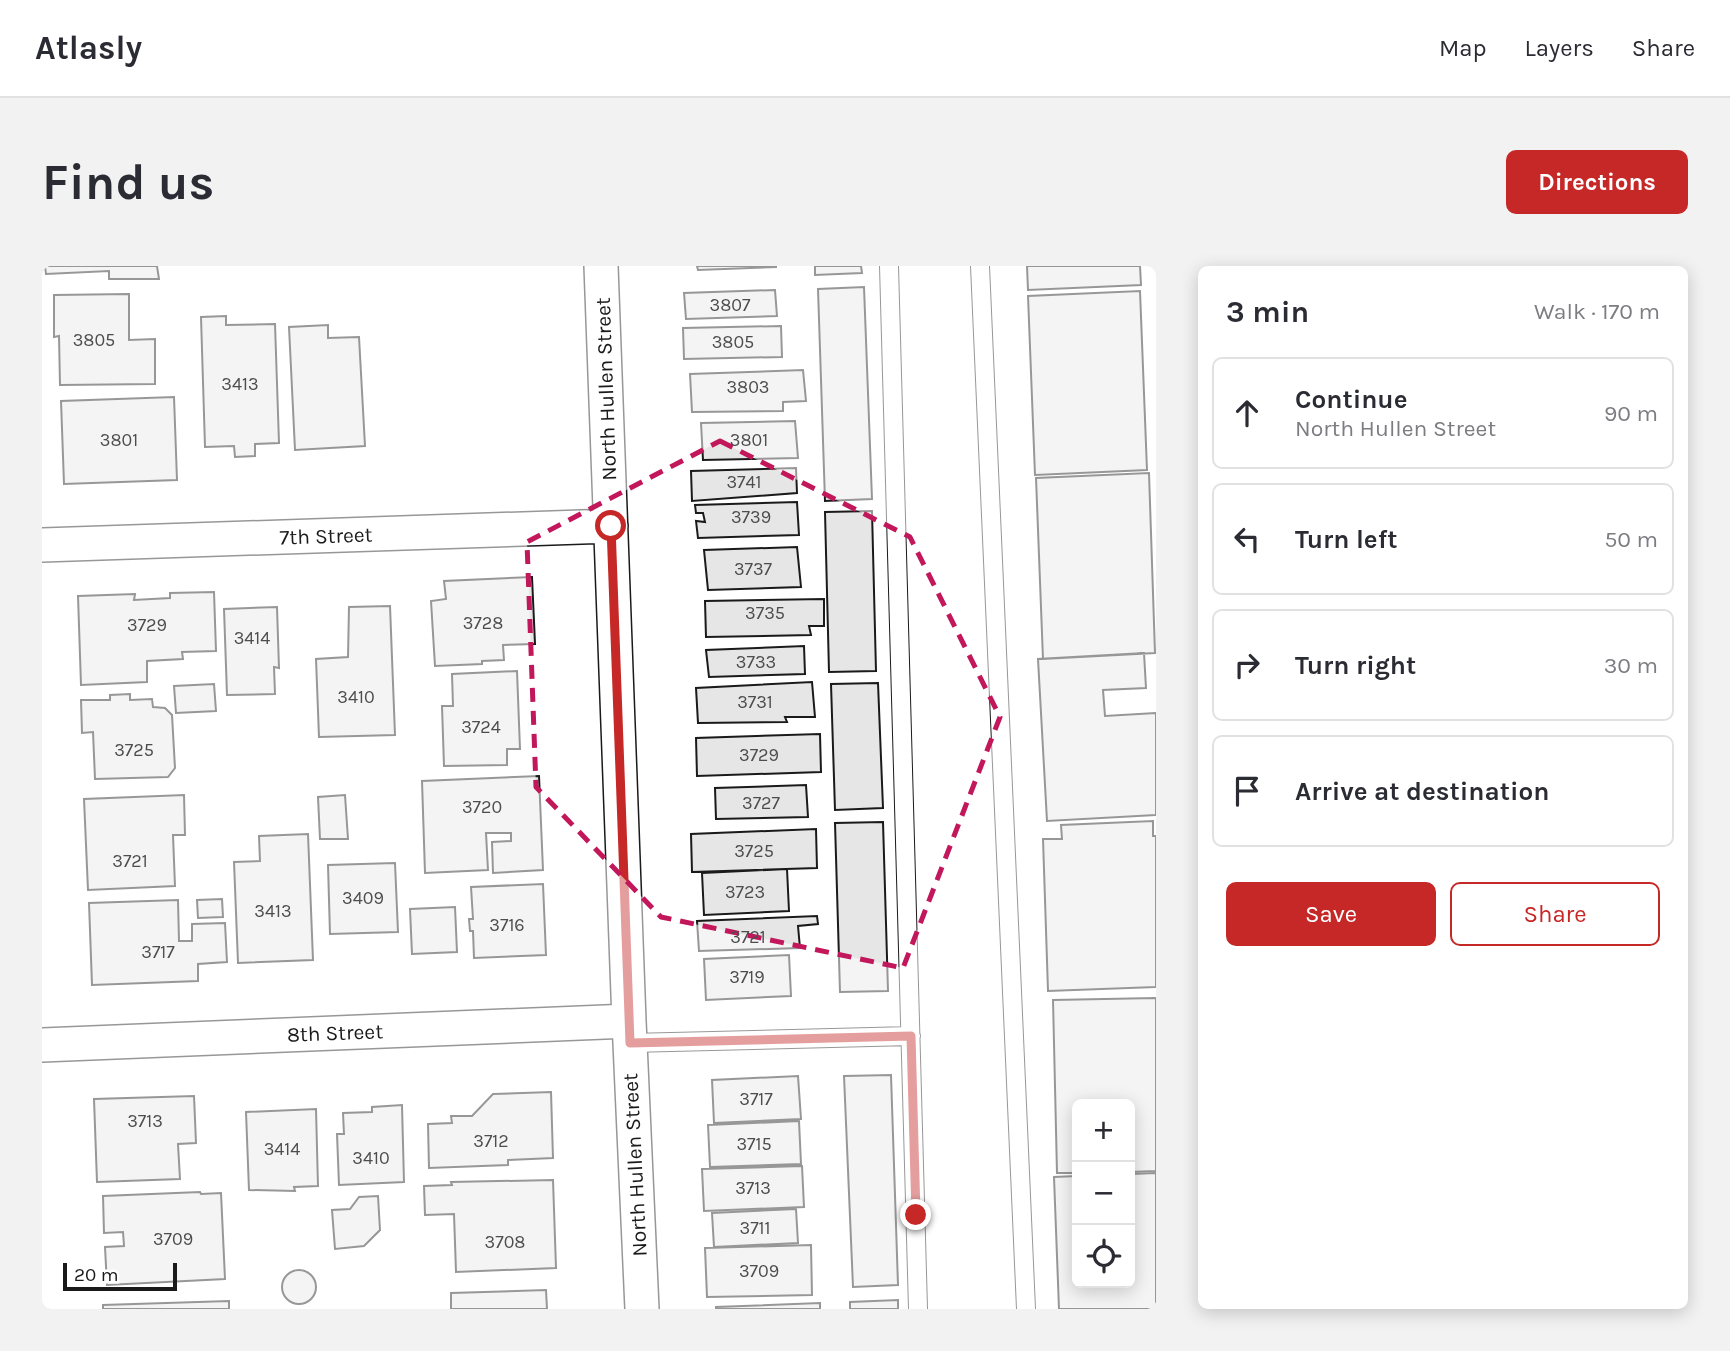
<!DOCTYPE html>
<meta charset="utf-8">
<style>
:root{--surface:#fff;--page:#f2f2f3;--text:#2b2b33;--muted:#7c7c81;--line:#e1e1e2;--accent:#c62828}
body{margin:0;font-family:Karla,sans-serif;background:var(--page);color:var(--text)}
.controls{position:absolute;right:21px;bottom:21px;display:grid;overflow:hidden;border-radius:10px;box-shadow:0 4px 18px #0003}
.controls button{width:63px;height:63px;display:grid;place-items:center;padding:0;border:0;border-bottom:2px solid var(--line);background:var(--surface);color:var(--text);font:35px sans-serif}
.scale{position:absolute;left:21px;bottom:18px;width:114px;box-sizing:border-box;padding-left:7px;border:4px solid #1a1a1a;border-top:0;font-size:19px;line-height:24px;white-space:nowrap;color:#1a1a1a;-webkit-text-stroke:5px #fff;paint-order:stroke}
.stop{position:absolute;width:21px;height:21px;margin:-16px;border:5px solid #c62828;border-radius:50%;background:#fff}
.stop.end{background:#c62828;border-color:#fff;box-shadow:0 2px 7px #0008}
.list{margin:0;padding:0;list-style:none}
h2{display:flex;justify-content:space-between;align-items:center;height:91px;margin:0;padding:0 28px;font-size:30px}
h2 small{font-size:23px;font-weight:400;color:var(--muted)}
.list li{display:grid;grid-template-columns:46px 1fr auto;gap:21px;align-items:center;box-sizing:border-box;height:112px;margin:0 14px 14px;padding:0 14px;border:2px solid var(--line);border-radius:10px}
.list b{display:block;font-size:26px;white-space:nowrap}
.list p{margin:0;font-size:23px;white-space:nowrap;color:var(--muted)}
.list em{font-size:23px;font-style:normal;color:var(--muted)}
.actions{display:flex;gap:14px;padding:21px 28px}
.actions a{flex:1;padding:16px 0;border:2px solid var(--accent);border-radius:10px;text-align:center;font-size:24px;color:var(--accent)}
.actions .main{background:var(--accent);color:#fff}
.icon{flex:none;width:38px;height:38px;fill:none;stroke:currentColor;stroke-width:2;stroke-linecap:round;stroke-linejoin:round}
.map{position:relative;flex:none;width:1114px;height:1043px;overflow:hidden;border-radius:10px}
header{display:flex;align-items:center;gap:42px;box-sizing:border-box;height:98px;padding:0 35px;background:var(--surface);border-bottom:2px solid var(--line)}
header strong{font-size:33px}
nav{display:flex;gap:38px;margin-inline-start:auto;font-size:24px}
.intro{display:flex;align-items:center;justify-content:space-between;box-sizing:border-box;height:168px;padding:0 42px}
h1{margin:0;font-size:49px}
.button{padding:18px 32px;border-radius:10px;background:var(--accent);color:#fff;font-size:24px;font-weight:700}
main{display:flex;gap:42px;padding:0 42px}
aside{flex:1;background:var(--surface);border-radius:10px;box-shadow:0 4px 18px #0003}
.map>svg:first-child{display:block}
.building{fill:#e6e6e6;stroke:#1a1a1a;stroke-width:2}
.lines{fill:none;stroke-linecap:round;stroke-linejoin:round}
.service-casing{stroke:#1a1a1a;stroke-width:20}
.minor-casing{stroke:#1a1a1a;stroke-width:36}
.service{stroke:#fff;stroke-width:18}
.minor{stroke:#fff;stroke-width:33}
.route{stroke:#c62828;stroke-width:9}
.marked{fill:none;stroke:#c2185b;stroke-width:5;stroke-dasharray:14 9;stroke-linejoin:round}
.labels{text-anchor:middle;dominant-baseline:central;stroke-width:5;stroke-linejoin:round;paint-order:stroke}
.number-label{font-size:18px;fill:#4d4d4d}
.street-label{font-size:21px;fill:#1a1a1a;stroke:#fff}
</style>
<header>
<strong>Atlasly</strong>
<nav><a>Map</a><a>Layers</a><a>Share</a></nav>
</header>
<div class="intro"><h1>Find us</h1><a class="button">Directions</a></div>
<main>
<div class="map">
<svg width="1114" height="1043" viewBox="0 0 1114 1043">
<rect width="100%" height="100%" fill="#fff"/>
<!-- building -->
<path class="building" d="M 3,0 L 115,0 L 117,13 L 67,13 L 67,5 L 4,8 Z
M 655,0 L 734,0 L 734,1 L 656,4 Z
M 773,0 L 819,0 L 820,7 L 773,9 Z
M 985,0 L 1098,0 L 1099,19 L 986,24 Z
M 822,21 L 830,233 L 783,235 L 776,23 Z
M 733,24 L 735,50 L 644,53 L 642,27 Z
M 1098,25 L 1105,204 L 993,209 L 986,30 Z
M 87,28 L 87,74 L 113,73 L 113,118 L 18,119 L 17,70 L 12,71 L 12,29 Z
M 184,50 L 184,59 L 233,58 L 237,177 L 213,178 L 213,190 L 193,191 L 192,180 L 163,181 L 159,51 Z
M 286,59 L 286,72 L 317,71 L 323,180 L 253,184 L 247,61 Z
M 739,60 L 740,91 L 642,93 L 641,62 Z
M 761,104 L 764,135 L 741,136 L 741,145 L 650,146 L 648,108 Z
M 132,131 L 135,214 L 22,218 L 19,135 Z
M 753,155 L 756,192 L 661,194 L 659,157 Z
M 754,202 L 755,227 L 650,235 L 649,205 Z
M 1107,207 L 1113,387 L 1001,393 L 994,212 Z
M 755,236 L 757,269 L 656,272 L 654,255 L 663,256 L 661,247 L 654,247 L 653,239 Z
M 830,245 L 834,405 L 787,406 L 783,246 Z
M 755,281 L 759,321 L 666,324 L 662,284 Z
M 490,311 L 493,378 L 461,379 L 462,394 L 440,395 L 440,398 L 393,400 L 389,335 L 404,333 L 402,315 Z
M 172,326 L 174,385 L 140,386 L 141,393 L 105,395 L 105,416 L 39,419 L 36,330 L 93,328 L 92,334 L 128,332 L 128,327 Z
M 782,333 L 782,360 L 767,360 L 769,369 L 664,371 L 663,335 Z
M 348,340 L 353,469 L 277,471 L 274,393 L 306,391 L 307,341 Z
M 235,341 L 237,402 L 232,401 L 233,428 L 185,429 L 182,343 Z
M 762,380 L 763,408 L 667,411 L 664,384 Z
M 1102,387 L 1104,422 L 1061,424 L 1063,450 L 1114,447 L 1114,549 L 1005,555 L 996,393 Z
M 475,405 L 478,483 L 465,483 L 465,499 L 402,500 L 400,440 L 411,440 L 410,408 Z
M 770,416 L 773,451 L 743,451 L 745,456 L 656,457 L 654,422 Z
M 836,417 L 841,542 L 793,544 L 789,418 Z
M 172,418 L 174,445 L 134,447 L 132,420 Z
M 88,428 L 88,434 L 110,433 L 111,441 L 123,442 L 130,449 L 133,502 L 126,511 L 53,513 L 51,466 L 40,467 L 39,434 L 68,434 L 68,429 Z
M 778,468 L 779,506 L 655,510 L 654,472 Z
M 497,510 L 501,604 L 451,607 L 450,576 L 469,575 L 469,567 L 444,567 L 446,604 L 383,607 L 380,515 Z
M 764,519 L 766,551 L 674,553 L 673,522 Z
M 142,529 L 143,569 L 131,569 L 133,620 L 46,624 L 42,533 Z
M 303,529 L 306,573 L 278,573 L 276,531 Z
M 1111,555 L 1111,570 L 1114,570 L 1114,721 L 1006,725 L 1001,573 L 1020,573 L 1019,559 Z
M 841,556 L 846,725 L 798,726 L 793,557 Z
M 774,563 L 775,602 L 650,606 L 649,568 Z
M 266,568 L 271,694 L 196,697 L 192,596 L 218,595 L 217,570 Z
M 353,597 L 356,666 L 288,668 L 286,599 Z
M 745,603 L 747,645 L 662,649 L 660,607 Z
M 501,618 L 504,689 L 432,692 L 431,665 L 428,665 L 427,653 L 431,653 L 429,621 Z
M 180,633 L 181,651 L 156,652 L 155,634 Z
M 136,634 L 137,675 L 150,675 L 150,658 L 183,657 L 185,696 L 156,698 L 156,715 L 50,719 L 47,637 Z
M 413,641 L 415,686 L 370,688 L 368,643 Z
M 775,650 L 776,658 L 756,660 L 758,682 L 657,685 L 655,655 Z
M 747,689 L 749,730 L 664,734 L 662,693 Z
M 1114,732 L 1114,905 L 1088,906 L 1088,838 L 1035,838 L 1035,907 L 1015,907 L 1011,734 Z
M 849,809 L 856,1019 L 811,1021 L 802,810 Z
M 756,810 L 759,853 L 672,857 L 670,814 Z
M 509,826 L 511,892 L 466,894 L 466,899 L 387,902 L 386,858 L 410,857 L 409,850 L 430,850 L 451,828 Z
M 152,830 L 154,877 L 136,878 L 138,913 L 55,916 L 52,833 Z
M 360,839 L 362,916 L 297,919 L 295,868 L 302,868 L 301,847 L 330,846 L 330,841 Z
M 274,843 L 276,920 L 252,921 L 253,925 L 207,924 L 204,846 Z
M 757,855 L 759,898 L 668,901 L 666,859 Z
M 760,900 L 762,941 L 662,945 L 660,903 Z
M 1114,907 L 1114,1043 L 1017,1043 L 1012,911 L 1035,910 L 1035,1017 L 1088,1017 L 1088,908 Z
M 511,914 L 514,1002 L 414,1006 L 412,948 L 383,949 L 382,920 L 410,919 L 409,916 Z
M 158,926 L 159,928 L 179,927 L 183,1013 L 65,1019 L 63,981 L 82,980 L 81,966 L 62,967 L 61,930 Z
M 336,930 L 338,964 L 322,980 L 293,983 L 290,944 L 308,943 L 317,931 Z
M 754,943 L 756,977 L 672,981 L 670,947 Z
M 769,979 L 770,1029 L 665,1031 L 663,982 Z
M240 1021a17 17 0 1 1 34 0a17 17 0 1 1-34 0Z
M 504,1024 L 505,1043 L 409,1043 L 409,1027 Z
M 856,1034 L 856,1043 L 808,1043 L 808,1036 Z
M 187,1035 L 187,1043 L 61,1043 L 61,1039 Z
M 778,1037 L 778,1043 L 674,1043 L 674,1041 Z"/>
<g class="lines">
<!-- service casing -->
<g class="service-casing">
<path id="service" d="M 847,0 L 876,1043
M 938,0 L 984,1043
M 588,777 L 869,770"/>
</g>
<!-- minor casing -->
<g class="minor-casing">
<path id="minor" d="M 559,0 L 587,755 L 600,1043
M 0,279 L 569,260
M 0,779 L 587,755"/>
</g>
<!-- service -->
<use href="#service" class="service"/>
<!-- minor -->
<use href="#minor" class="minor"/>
</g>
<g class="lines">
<!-- route -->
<path class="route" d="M 569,260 L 588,777 L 869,770 L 874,949"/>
</g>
<!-- marked area -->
<path d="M0 0H1114V1043H0ZM 678,175 L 868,271 L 958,451 L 861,702 L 619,651 L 494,521 L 485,276 Z" fill="#fff" fill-opacity=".55" fill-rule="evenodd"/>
<path class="marked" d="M 678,175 L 868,271 L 958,451 L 861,702 L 619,651 L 494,521 L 485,276 Z"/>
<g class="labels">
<!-- number labels -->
<g class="number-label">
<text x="688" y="39">3807</text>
<text x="52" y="74">3805</text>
<text x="691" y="76">3805</text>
<text x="198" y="118">3413</text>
<text x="706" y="121">3803</text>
<text x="77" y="174">3801</text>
<text x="707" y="174">3801</text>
<text x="702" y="216">3741</text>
<text x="709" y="251">3739</text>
<text x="711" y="303">3737</text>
<text x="723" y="347">3735</text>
<text x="441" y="357">3728</text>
<text x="105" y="359">3729</text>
<text x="210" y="372">3414</text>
<text x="714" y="396">3733</text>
<text x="314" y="431">3410</text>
<text x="713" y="436">3731</text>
<text x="439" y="461">3724</text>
<text x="92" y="484">3725</text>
<text x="717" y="489">3729</text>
<text x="719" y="537">3727</text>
<text x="440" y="541">3720</text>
<text x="712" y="585">3725</text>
<text x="88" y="595">3721</text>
<text x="703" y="626">3723</text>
<text x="321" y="632">3409</text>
<text x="231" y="645">3413</text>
<text x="465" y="659">3716</text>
<text x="706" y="671">3721</text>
<text x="116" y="686">3717</text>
<text x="705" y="711">3719</text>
<text x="714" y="833">3717</text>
<text x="103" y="855">3713</text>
<text x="449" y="875">3712</text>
<text x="712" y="878">3715</text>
<text x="240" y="883">3414</text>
<text x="329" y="892">3410</text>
<text x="711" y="922">3713</text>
<text x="713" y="962">3711</text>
<text x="131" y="973">3709</text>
<text x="463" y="976">3708</text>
<text x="717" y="1005">3709</text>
</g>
<!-- street labels -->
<g class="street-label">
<text transform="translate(564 123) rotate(-92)">North Hullen Street</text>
<text transform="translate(284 270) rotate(-2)">7th Street</text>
<text transform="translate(293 767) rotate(-2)">8th Street</text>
<text transform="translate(593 899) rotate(-93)">North Hullen Street</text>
</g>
</g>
</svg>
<div class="controls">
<button>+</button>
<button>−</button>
<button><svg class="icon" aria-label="locate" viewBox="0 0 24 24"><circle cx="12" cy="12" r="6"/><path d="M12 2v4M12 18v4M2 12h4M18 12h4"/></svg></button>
</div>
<div class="scale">20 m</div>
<div class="stop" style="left:569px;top:260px"></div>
<div class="stop end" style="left:874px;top:949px"></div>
</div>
<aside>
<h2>3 min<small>Walk · 170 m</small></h2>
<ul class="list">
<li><svg class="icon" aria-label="ahead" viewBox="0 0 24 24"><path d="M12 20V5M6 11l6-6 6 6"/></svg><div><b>Continue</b><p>North Hullen Street</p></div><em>90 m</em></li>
<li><svg class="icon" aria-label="left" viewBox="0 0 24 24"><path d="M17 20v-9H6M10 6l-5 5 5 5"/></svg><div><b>Turn left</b></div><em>50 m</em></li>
<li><svg class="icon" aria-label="right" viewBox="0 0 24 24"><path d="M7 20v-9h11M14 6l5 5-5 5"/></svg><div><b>Turn right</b></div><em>30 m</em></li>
<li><svg class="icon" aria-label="arrive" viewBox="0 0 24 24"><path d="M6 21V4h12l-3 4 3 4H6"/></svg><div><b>Arrive at destination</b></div></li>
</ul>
<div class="actions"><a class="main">Save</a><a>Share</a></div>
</aside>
</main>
